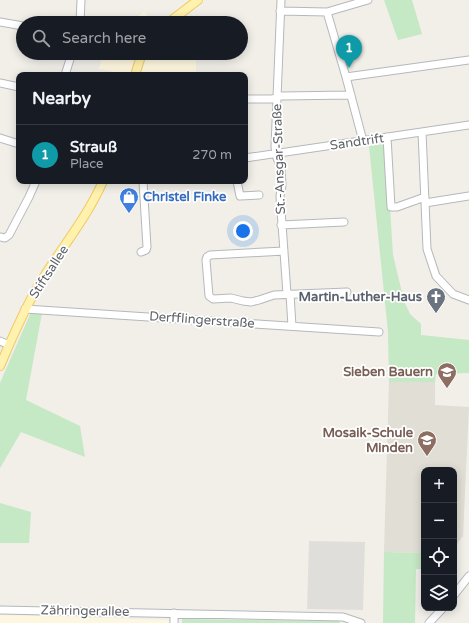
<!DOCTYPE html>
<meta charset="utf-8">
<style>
:root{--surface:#171b24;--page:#20242c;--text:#f1f3f6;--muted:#9ea1a6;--line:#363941;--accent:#7c3aed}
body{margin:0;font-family:"Varela Round",sans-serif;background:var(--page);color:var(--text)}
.controls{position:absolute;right:12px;bottom:12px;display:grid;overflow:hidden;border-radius:8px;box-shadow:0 2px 10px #0003}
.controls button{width:36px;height:36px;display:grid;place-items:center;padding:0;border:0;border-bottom:1px solid var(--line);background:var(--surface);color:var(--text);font:20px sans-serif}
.you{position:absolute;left:243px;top:231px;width:14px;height:14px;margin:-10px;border:3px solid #fff;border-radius:50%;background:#1a73e8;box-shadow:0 0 0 6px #1a73e833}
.badge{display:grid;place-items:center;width:26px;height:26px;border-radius:50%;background:var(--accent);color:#fff;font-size:13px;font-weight:700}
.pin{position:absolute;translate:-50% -33px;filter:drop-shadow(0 1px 2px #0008)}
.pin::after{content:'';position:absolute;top:21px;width:14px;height:12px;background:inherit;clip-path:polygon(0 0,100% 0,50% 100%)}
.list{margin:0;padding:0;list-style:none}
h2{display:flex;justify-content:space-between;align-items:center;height:52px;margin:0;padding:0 16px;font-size:17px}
h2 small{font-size:13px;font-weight:400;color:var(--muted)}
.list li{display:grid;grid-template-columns:26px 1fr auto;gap:12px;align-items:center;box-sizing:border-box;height:60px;padding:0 16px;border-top:1px solid var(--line)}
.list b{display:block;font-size:15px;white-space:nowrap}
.list p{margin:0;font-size:13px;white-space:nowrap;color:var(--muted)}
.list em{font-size:13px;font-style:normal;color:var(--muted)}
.icon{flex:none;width:22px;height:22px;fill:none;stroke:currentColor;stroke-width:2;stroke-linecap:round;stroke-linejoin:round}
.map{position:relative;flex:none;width:469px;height:623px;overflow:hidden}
.search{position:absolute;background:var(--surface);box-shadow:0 2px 10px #0003;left:16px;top:16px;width:232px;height:44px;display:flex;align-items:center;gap:10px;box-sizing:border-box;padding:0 14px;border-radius:22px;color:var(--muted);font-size:15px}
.panel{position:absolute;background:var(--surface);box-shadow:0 2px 10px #0003;left:16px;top:72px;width:232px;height:112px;border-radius:8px}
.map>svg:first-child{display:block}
.commercial{fill:#fef7e0}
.industrial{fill:#e0deda}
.education{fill:#e1ded6}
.green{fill:#c5e8c5}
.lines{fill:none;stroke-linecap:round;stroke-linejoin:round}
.minor-casing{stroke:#b5b8bc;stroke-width:9}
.major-casing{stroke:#f2c960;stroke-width:10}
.minor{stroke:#fff;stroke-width:7}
.major{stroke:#fff2af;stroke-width:8}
.labels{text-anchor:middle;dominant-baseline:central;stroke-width:3.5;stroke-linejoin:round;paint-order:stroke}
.street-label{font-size:13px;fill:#5f6368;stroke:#fff}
.shop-label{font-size:13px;font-weight:bold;fill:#366cbe;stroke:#fff;text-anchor:start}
.worship-label{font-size:13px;font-weight:bold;fill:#5b616d;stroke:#fff;text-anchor:end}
.education-label{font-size:13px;font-weight:bold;fill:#785e54;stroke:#fff;text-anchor:end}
</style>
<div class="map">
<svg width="469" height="623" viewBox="0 0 469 623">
<rect width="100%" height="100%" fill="#f1efe8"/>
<!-- commercial -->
<path class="commercial" d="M 144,12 L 153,23 L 129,23 Z
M 103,53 L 139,53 L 131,75 L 99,69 Z
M 146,53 L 196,53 L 196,75 L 138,75 Z
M 0,615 L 169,620 L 169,623 L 0,623 Z"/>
<!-- industrial -->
<path class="industrial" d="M 309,541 L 365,542 L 363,610 L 307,609 Z"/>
<!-- education -->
<path class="education" d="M 389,382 L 435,382 L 435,405 L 469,407 L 463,536 L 454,548 L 454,470 L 424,470 L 424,553 L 384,552 Z"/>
<!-- green -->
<path class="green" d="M 384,0 L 412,0 L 422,34 L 398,40 Z
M 386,144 L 393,255 L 404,301 L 410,314 L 421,324 L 421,335 L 469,340 L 469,373 L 436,374 L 435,382 L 389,382 L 388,332 L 369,146 Z
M 31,312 L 42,313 L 26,400 L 80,426 L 85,457 L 21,432 L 0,468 L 0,383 Z
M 0,503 L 31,512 L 29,543 L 0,543 Z
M 384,552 L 424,553 L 424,569 L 416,569 L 415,623 L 383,623 Z
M 182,619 L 338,621 L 341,623 L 182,623 Z"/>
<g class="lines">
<!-- minor casing -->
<g class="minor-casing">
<path id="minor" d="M 281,0 L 275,147 L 277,158 L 281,168 L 282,185 L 280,196 L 287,294
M 280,11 L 327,12 L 368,0
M 327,12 L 346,77 L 363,141
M 0,22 L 23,26
M 80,23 L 81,0
M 65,75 L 72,53
M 346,77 L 469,60
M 0,83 L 19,87
M 245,99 L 272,99 L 281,96 L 351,95
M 422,132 L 427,249 L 436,276 L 453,294 L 469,300
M 387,137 L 391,207 L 397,207 L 425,197
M 0,138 L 19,144
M 245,158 L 469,125
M 237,181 L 240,196 L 259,195
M 425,203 L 469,196
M 281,225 L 344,222
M 0,237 L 5,238 L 9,235 L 29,197 L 36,181
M 284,251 L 210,255 L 207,257 L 206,260 L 209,296 L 213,299 L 231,298 L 243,301 L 251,302 L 259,300 L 274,295 L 347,292
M 141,252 L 146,250 L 147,247 L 143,181
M 290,294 L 292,326
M 25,309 L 379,332
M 0,341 L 9,345
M 454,595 L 469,576
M 0,610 L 343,617 L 361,623
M 174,623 L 174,613
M 429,623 L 443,608"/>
</g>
<!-- major casing -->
<g class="major-casing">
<path id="major" d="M 168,23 L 198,0
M 135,75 L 142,53
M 0,366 C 12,338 24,309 40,283 C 61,248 87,218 103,181"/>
</g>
<!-- minor -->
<use href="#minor" class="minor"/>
<!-- major -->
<use href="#major" class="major"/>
</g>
<!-- icons -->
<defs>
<g id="shop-pin" transform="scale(1)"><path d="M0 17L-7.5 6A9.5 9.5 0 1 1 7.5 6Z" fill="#3f7fe0" stroke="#fff"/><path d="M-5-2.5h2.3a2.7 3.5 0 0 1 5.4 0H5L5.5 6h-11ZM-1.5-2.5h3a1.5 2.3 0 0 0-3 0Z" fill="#fff"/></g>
<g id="church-pin" transform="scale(1)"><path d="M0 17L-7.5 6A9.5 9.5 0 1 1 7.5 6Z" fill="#6b7280" stroke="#fff"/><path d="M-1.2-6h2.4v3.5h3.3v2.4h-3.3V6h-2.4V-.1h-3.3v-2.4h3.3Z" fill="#fff"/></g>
<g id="school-pin" transform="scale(1)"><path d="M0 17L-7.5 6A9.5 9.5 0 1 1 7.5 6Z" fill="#8d6e63" stroke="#fff"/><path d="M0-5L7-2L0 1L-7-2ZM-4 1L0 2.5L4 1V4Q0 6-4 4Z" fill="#fff"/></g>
</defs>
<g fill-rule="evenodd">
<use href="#shop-pin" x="129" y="197"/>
<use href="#church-pin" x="436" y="297"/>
<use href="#school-pin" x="447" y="372"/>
<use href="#school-pin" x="427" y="440"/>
</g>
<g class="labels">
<!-- street labels -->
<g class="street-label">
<text transform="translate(357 142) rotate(-8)">Sandtrift</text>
<text transform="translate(279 159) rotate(-92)">St.-Ansgar-Straße</text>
<text transform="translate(49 272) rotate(-57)">Stiftsallee</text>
<text transform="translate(202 320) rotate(4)">Derfflingerstraße</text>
<text transform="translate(85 611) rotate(1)">Zähringerallee</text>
</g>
<!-- shop labels -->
<g class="shop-label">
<text x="143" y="197">Christel Finke</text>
</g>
<!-- worship labels -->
<g class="worship-label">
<text x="422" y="297">Martin-Luther-Haus</text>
</g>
<!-- education labels -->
<g class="education-label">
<text x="433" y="372">Sieben Bauern</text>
<text x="413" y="433">Mosaik-Schule<tspan x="413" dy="15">Minden</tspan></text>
</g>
</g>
</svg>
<div class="controls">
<button>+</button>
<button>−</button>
<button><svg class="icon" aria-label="locate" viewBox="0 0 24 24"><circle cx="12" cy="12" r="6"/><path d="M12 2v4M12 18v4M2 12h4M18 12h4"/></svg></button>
<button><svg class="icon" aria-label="layers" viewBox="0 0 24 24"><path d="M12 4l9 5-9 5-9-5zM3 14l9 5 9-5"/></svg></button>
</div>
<div class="you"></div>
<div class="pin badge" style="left:349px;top:68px;background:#0f9aa8">1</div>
<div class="search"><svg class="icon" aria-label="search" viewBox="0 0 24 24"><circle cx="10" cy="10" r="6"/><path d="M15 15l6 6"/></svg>Search here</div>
<section class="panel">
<h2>Nearby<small></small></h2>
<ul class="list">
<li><span class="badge" style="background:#0f9aa8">1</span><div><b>Strauß</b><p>Place</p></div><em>270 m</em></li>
</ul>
</section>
</div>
